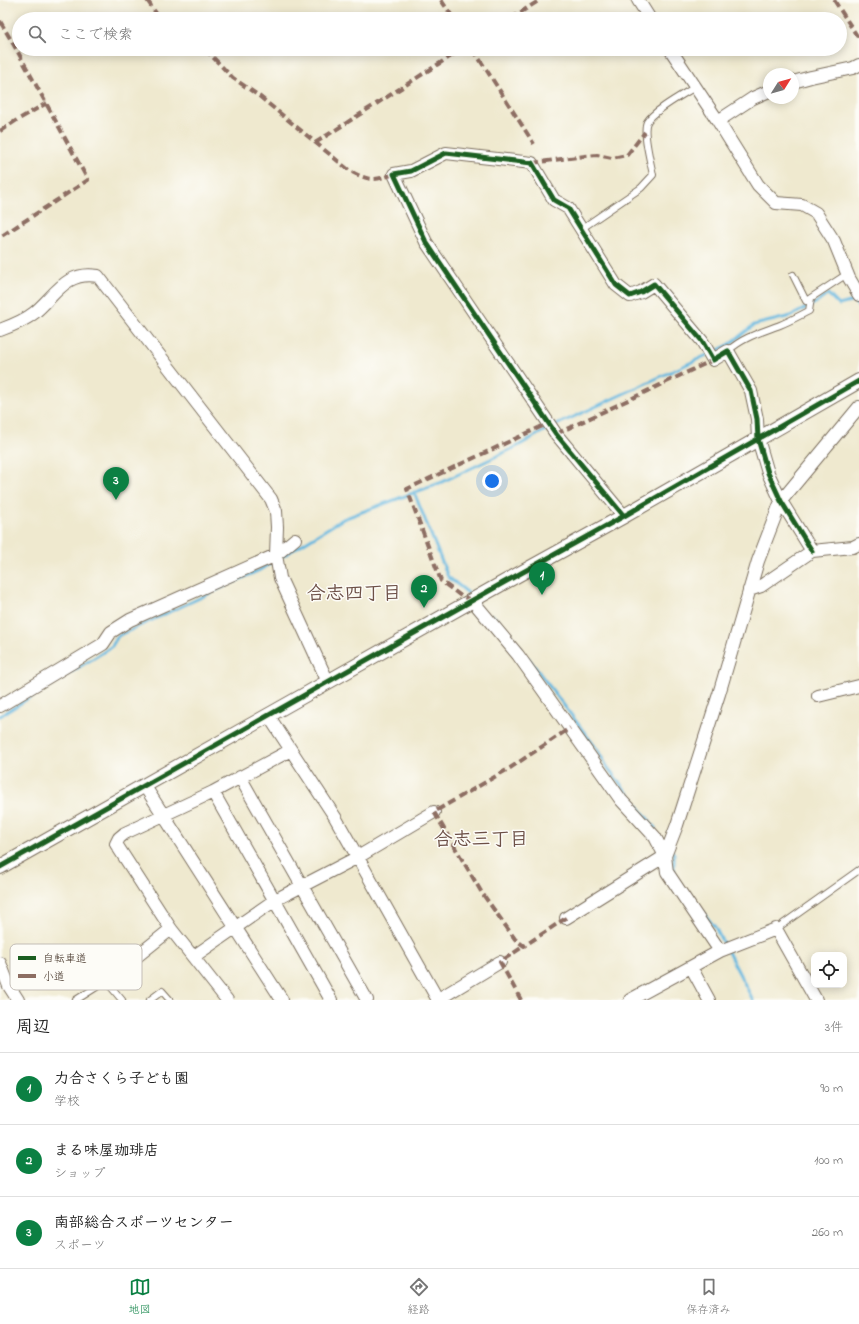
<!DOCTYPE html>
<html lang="ja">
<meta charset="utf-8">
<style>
:root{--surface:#fff;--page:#f2f2f2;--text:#222;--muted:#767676;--line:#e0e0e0;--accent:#0b8043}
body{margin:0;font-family:"Indie Flower","Klee One",sans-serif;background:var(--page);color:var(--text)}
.controls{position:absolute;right:12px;bottom:12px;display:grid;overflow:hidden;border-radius:8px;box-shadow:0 2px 10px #0003}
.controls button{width:36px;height:36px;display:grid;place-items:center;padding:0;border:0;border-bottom:1px solid var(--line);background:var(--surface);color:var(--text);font:20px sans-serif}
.compass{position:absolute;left:763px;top:68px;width:36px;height:36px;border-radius:50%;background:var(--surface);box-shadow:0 2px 10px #0003;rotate:53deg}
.you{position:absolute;left:492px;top:481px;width:14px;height:14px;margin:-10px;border:3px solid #fff;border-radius:50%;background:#1a73e8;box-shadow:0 0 0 6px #1a73e833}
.badge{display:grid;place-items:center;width:26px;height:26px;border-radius:50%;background:var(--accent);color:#fff;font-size:13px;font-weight:700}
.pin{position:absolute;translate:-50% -33px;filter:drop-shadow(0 1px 2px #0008)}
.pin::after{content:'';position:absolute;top:21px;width:14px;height:12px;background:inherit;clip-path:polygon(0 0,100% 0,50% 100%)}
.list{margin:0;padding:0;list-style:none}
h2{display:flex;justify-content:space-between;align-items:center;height:52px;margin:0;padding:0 16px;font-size:17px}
h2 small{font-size:13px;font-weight:400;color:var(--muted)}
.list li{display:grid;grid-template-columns:26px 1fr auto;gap:12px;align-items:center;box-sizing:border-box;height:72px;padding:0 16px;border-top:1px solid var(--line)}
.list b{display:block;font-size:15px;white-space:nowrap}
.list p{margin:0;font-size:13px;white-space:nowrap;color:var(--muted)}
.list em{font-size:13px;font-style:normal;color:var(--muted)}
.icon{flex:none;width:22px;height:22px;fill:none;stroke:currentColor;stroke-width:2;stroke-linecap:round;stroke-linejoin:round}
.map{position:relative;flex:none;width:859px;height:1000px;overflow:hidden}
.search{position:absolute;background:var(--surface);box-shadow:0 2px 10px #0003;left:12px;right:12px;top:12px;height:44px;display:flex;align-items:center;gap:10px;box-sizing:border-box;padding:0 14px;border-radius:22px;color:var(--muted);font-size:15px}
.sheet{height:268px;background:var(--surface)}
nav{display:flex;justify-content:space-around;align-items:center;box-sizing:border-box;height:56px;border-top:1px solid var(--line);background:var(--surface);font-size:11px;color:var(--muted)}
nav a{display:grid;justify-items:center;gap:2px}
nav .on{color:var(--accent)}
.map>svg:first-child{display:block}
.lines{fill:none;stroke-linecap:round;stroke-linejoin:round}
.stream{stroke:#63b7df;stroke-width:3}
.service-casing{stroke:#7a6d5c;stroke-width:8}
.minor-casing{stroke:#7a6d5c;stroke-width:14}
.tertiary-casing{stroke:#7a6d5c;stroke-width:16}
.service{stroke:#fff;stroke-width:6}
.minor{stroke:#fff;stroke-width:12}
.tertiary{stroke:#fff;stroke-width:14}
.quiet{stroke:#8d6e63;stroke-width:4;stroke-dasharray:8 4;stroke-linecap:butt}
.cycleway-casing{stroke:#fdfcf7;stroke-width:8}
.cycleway{stroke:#1b5e20;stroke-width:5}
.labels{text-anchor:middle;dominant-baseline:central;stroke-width:3;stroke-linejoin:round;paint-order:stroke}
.neighbourhood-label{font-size:19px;font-weight:bold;fill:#6d5047;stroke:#fdfcf7}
.key{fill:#fdfcf7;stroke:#c3bdb6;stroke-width:1}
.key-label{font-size:11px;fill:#3b2a1e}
</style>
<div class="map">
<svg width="859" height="1000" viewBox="0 0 859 1000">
<rect width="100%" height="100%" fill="#fdfcf7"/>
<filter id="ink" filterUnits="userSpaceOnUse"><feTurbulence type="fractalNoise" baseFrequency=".025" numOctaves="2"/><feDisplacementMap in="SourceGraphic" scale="8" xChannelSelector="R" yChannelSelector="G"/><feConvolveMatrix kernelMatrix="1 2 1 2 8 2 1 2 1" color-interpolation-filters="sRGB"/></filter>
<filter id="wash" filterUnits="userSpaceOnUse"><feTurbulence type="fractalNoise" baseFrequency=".012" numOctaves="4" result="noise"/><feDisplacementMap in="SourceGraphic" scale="16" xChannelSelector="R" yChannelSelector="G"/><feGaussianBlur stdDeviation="0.9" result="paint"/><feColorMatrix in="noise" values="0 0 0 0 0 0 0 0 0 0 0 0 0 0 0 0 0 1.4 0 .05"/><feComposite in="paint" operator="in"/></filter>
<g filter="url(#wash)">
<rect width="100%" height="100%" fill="#efe9cf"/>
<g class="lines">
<!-- stream -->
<path class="stream" d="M 712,353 L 730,344 L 754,325 L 791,316 L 819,301 L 828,294 L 839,305 L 854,301 L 859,308
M 554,426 L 707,355
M 414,492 L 448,577 L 472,596
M 283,556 L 343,519 L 440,483 L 518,446 L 549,428
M 492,615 L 502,625 L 519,647
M 528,658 L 597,749 L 608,768 L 655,828
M 0,716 L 102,653 L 112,646 L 118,636 L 260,570 L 271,563
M 671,850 L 674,854 L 674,874
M 697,906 L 715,927 L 725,947
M 728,952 L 753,1000"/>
</g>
</g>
<g filter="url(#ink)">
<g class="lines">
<!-- service casing -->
<g class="service-casing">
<path id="service" d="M 581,229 L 641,188 L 653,175 C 651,164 642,131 647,122 C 653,111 684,94 695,87
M 793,275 L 806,301 L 847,274
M 728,351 C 743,337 762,332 780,325 C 790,321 799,316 809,311 L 811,298
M 776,929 L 859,870
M 76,1000 L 106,981 L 122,1000
M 150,1000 L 162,991 L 170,1000"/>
</g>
<!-- minor casing -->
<g class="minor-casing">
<path id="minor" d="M 638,0 L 650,19
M 670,49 L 718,121 L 758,185 L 776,203 L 802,205 L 816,213 L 834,241 L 849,278 L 859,295
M 793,82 L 811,77 L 853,68 L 859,65
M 718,121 L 753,98 L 769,91
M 0,330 C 11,326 24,321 34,313 C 55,296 66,270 98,276 L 271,499 L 276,511 L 277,527 L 276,555 L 280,578 L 328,682
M 624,516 L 556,434 L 426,242 L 394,174 L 411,171 L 446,153 L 532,163 L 554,200 L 568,208 L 616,285 L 630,296 L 641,292 L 654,284 L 702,341 L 713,360 L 728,351 L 751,391 L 757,419 L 758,439 L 768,473 L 781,501 L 812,551
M 749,590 L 761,586 L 812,551 L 853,547 L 859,544
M 472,600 L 518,655 L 621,800 L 655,837 L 665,856
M 818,696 L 859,686
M 0,706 L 103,644 L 111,632 L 130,620 L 276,555 L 295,539
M 268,715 L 335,817 L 438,1000
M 240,777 L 367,1000
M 144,785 L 282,1000
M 213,792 L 331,1000
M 566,918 L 665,856
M 720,951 L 667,872 L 665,856 L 677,825 L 719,694 L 758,561 L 781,501 L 859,407
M 193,957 L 275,900 L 358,857 L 434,812
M 0,963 L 9,986 L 18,1000
M 691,967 L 709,1000
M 106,981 L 171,929
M 227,1000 L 171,929 L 116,844 L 119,838 L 125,833 L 213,792 L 291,750
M 437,1000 L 500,962
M 630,1000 L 720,951 L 776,929 L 816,1000"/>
</g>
<!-- tertiary casing -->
<g class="tertiary-casing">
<path id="tertiary" d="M 0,867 L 503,583 L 624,516 L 859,381"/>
</g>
<!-- service -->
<use href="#service" class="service"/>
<!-- minor -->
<use href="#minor" class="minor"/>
<!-- tertiary -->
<use href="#tertiary" class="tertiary"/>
<!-- quiet -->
<path class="quiet" d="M 147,0 L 160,19
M 441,0 L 454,19
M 834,0 L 859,39
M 510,19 L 540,0
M 0,21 L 19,54 L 88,180 L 0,237
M 205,49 L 233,78 L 259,96 L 350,171 C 369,181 374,181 394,174
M 473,49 L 534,144
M 0,131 L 17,120 L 47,103
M 315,143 L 462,49
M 532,163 L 585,156 L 597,155 L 612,158 L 627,155 L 645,132
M 556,434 L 713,360
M 472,600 L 461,596 L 441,581 L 407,489 L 549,423
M 566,918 L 524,946 L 515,939 L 482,893 L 434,812 L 510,768 L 570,728
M 521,1000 L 500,962 L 524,946"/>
<!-- cycleway casing -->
<g class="cycleway-casing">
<path id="cycleway" d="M 624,516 L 556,434 L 426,242 L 394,174 L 411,171 L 446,153 L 532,163 L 554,200 L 568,208 L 616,285 L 630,296 L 641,292 L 654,284 L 702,341 L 713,360 L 728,351 L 751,391 L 757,419 L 758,439 L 768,473 L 781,501 L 812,551
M 0,867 L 503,583 L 624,516 L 859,381"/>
</g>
<!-- cycleway -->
<use href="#cycleway" class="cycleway"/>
</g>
</g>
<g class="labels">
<!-- neighbourhood labels -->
<g class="neighbourhood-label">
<text x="354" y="594">合志四丁目</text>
<text x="481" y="840">合志三丁目</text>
</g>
</g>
<!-- legend -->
<rect x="10" y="944" width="132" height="46" rx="6" class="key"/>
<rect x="18" y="956" width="18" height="4" fill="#1b5e20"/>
<rect x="18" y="974" width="18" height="4" fill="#8d6e63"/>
<g class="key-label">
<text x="43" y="962">自転車道</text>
<text x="43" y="980">小道</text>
</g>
</svg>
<div class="controls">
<button><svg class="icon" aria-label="locate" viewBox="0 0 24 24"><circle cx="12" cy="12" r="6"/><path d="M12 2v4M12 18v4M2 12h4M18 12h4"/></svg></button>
</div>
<svg class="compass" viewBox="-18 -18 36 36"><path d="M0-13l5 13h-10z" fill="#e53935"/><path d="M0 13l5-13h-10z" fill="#767676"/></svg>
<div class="you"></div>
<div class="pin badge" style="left:542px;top:595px">1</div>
<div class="pin badge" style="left:424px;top:608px">2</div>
<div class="pin badge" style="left:116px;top:500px">3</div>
<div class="search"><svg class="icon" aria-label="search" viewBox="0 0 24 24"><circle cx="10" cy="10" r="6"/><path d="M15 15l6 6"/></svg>ここで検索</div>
</div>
<section class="sheet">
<h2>周辺<small>3件</small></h2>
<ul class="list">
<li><span class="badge">1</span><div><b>力合さくら子ども園</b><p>学校</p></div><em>90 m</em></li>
<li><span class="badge">2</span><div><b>まる味屋珈琲店</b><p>ショップ</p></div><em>100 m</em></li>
<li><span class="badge">3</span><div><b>南部総合スポーツセンター</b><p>スポーツ</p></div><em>260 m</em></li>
</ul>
</section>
<nav>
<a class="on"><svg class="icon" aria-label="map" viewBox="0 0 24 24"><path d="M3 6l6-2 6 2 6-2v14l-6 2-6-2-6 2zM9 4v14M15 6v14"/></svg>地図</a>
<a><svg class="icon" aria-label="directions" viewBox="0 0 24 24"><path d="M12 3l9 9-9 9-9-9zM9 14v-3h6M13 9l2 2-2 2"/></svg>経路</a>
<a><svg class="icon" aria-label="saved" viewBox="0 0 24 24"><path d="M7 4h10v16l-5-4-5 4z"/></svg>保存済み</a>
</nav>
